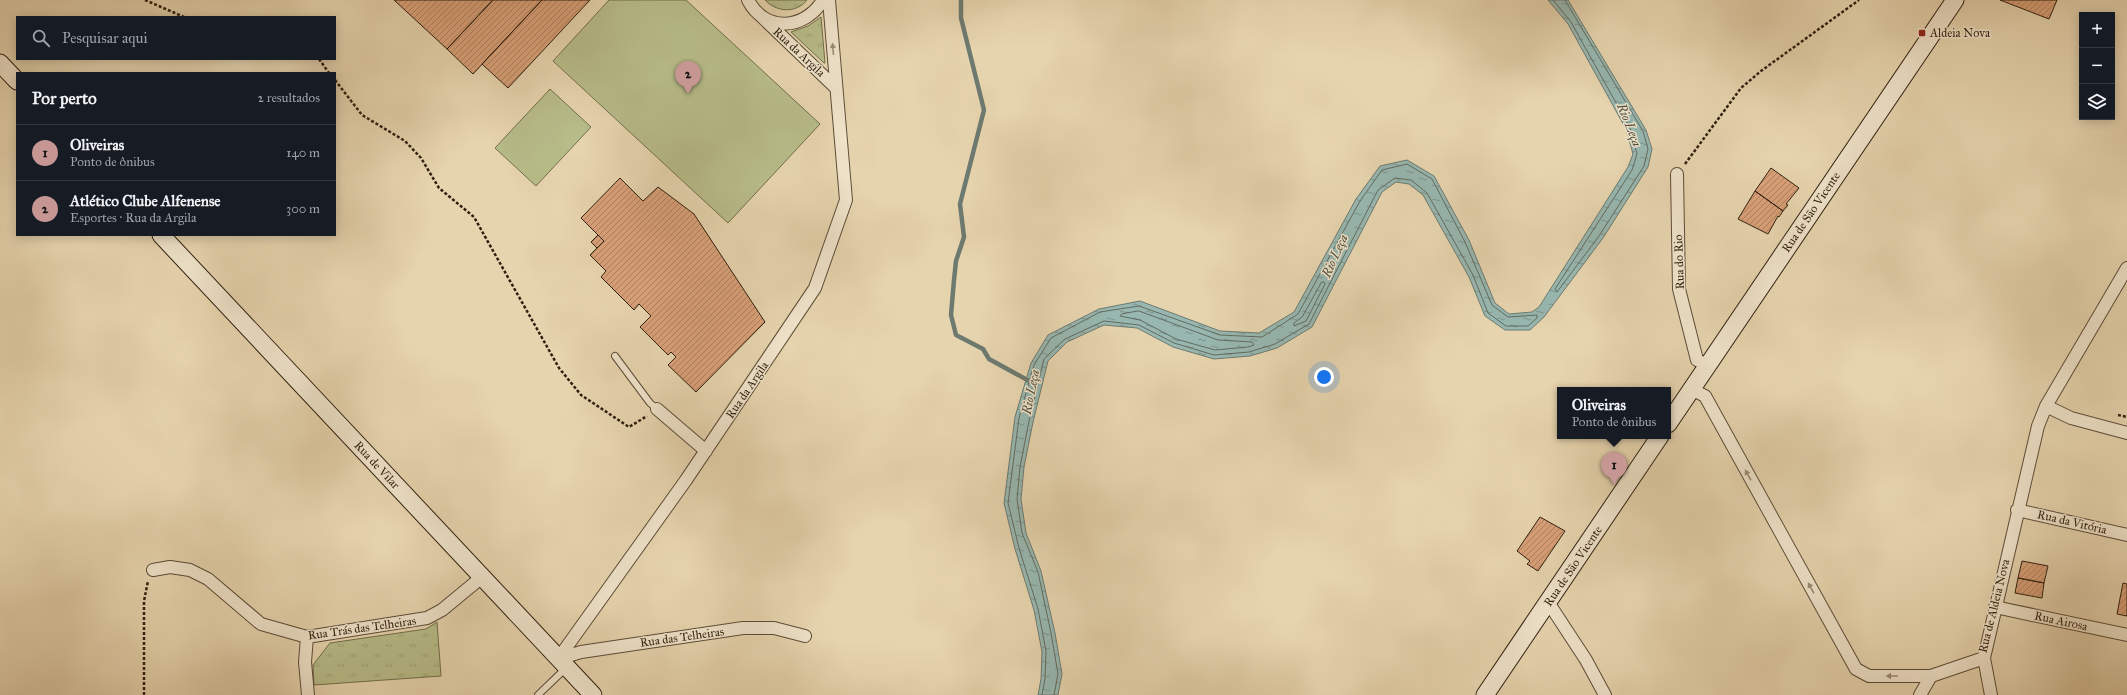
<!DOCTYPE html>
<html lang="pt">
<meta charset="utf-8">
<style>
:root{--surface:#171b24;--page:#20242c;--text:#f1f3f6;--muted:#9ea1a6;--line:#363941;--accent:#c59692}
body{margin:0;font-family:"IM FELL Great Primer",serif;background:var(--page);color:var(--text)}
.controls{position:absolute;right:12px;top:12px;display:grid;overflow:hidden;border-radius:0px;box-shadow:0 2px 10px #0003}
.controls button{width:36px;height:36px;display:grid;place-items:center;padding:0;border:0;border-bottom:1px solid var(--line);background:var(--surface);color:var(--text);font:20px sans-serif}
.you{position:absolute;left:1324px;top:377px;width:14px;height:14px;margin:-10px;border:3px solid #fff;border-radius:50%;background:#1a73e8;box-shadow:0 0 0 6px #1a73e833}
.badge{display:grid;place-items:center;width:26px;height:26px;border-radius:50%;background:var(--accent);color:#111;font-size:13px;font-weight:700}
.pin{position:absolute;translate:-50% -33px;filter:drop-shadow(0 1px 2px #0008)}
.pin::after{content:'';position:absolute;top:21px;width:14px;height:12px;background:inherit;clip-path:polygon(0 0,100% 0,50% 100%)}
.popup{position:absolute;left:1557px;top:387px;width:114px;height:52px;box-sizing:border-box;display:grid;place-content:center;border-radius:0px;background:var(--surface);filter:drop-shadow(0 1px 3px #0005);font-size:13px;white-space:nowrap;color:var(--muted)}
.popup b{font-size:15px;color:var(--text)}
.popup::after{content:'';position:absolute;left:50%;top:100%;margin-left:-8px;border:8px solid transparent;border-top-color:var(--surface)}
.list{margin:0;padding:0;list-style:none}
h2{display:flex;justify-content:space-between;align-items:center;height:52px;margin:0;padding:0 16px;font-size:17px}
h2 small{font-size:13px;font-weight:400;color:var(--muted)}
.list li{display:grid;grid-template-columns:26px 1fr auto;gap:12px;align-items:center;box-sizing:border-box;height:56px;padding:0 16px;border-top:1px solid var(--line)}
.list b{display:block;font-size:15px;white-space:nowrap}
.list p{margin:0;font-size:13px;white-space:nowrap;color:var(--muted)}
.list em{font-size:13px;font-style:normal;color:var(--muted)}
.icon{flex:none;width:22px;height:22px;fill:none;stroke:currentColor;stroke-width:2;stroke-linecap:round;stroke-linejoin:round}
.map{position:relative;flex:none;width:2127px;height:695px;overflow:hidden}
.search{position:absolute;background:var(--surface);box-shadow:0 2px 10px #0003;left:16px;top:16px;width:320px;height:44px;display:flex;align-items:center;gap:10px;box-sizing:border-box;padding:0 14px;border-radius:0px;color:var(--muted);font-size:15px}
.panel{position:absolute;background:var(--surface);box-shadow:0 2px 10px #0003;left:16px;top:72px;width:320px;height:164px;border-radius:0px}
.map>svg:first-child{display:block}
.grass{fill:url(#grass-tufts);stroke:#726e4c}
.pitch{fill:#b7bc89;stroke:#726e4c}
.water{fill:url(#water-ripples);stroke:#6d7a70}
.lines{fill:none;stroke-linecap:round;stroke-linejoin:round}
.shore{stroke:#626b60;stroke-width:1}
.stream{stroke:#6d7a70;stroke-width:4.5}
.building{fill:url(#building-hatch);stroke:#2e1f0f}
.lane-casing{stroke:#5c4c37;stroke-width:8}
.street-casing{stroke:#5c4c37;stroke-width:14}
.secondary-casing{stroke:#2e1f0f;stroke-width:19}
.path{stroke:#2e1f0f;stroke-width:2.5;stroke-dasharray:3 2;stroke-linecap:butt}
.lane{stroke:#efe3ca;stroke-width:6}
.street{stroke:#efe3ca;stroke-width:12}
.secondary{stroke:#efe3ca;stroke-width:17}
.oneway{fill:#988b76}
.poi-dot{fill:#8f2418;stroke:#efe3ca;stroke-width:1.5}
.labels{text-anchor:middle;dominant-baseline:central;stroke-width:3;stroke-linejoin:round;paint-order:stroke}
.poi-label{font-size:12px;fill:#2e1f0f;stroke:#efe3ca;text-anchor:start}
.street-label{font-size:12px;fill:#2e1f0f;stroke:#efe3ca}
.water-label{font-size:13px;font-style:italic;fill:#4e4d3f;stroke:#efe3ca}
</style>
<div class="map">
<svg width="2127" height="695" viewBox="0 0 2127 695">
<defs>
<pattern id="grass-tufts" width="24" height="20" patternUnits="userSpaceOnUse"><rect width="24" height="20" fill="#b7bc89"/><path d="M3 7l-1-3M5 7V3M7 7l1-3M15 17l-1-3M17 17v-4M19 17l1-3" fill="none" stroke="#9ea175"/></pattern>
<pattern id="water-ripples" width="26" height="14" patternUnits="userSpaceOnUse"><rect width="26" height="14" fill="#97b7b0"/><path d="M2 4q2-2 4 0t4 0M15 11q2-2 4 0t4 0" fill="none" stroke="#7c948e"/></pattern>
<pattern id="building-hatch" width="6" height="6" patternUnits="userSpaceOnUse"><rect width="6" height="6" fill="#d9a078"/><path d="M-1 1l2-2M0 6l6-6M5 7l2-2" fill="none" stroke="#b08261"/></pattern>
</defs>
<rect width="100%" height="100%" fill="#e6d4ae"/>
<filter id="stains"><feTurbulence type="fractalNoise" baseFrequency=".005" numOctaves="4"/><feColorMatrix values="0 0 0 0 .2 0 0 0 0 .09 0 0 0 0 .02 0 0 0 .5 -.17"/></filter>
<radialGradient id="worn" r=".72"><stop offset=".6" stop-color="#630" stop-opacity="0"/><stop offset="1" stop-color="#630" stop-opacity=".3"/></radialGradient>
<!-- grass -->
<path class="grass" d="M 765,0 L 807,0 C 796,14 776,12 765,0 Z
M 821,17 L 825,63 L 824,63 L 791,32 L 808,26 Z
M 437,622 L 441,676 L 314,685 L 313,665 L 330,643 L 426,629 Z"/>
<!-- pitch -->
<path class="pitch" d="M 609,0 L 686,0 L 820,124 L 728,223 L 553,61 Z
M 550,89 L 591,127 L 536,186 L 495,148 Z"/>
<!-- water -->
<path class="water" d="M 1548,0 L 1568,0 L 1646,130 L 1652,149 L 1648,167 L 1603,238 L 1544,317 L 1530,330 L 1505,330 L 1485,316 L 1469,277 L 1423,195 L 1409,184 L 1396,182 L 1382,192 L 1312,327 L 1277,348 L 1250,356 L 1214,359 L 1173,347 L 1137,328 L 1104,325 L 1067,342 L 1048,361 L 1033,422 L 1024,467 L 1021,499 L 1026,533 L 1041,571 L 1055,633 L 1062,674 L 1058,695 L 1038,695 L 1041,679 L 1042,652 L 1034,610 L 1015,549 L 1004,503 L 1015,417 L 1031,363 L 1048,335 L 1099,309 L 1140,301 L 1220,331 L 1259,333 L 1294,312 L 1356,199 L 1380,166 L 1407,160 L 1434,176 L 1469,240 L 1495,303 L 1509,314 L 1532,312 L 1539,307 L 1628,167 L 1633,154 L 1626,129 L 1568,24 Z"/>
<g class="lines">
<!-- shore -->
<path class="shore" d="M 1553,0 L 1571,22 L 1630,128 L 1637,154 L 1632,170 L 1555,289 L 1557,292 L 1599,236 L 1644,166 L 1648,149 L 1643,131 L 1565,0
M 1322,282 L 1324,282 L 1325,284 L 1306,321 L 1294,326 L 1294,323 L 1302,317 Z
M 1139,311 L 1218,340 L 1252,342 L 1254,345 L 1248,347 L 1215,350 L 1176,339 L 1140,320 L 1120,316 L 1122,314 Z
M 1042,695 L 1045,679 L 1046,651 L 1038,609 L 1019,548 L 1008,503 L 1019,418 L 1034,365 L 1051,338 L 1100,312 L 1139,306 L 1220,335 L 1262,337 L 1298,314 L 1360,201 L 1382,170 L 1407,164 L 1432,179 L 1465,242 L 1492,305 L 1508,317 L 1537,315 L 1537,318 L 1528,326 L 1506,326 L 1488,313 L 1473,275 L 1427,193 L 1411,180 L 1395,178 L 1378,190 L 1309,324 L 1275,344 L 1249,352 L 1214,355 L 1174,343 L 1139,325 L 1104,321 L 1065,339 L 1044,359 L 1029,421 L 1020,467 L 1017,499 L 1022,533 L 1038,572 L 1051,633 L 1058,674 L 1054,695"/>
<!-- stream -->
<path class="stream" d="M 961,0 L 961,18 L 984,110 L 960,204 L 964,237 L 956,261 L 954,280 L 951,315 L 956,335 L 983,349 L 989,359 L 1031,382"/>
</g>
<!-- building -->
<path class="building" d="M 394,0 L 493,0 L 447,49 Z
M 493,0 L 542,0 L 473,74 L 447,49 Z
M 542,0 L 590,0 L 508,88 L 482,64 Z
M 2000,0 L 2057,0 L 2049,19 Z
M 1771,168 L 1799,188 L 1786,204 L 1788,205 L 1783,211 L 1755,191 Z
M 620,178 L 643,201 L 658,187 L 694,214 L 765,322 L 696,392 L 668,365 L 676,357 L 671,352 L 668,355 L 640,327 L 651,316 L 639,304 L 634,310 L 601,277 L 606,271 L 590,255 L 604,241 L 581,218 Z
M 1755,191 L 1783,211 L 1779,217 L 1778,216 L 1768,234 L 1738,219 Z
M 598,235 L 604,241 L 597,248 L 591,242 Z
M 1540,517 L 1565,531 L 1538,571 L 1527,564 L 1530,561 L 1517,551 Z
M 2022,561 L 2048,566 L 2044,583 L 2018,578 Z
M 2018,578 L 2044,583 L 2042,598 L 2015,593 Z
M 2123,583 L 2127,584 L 2127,616 L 2117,614 Z"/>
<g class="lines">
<!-- lane casing -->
<g class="lane-casing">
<path id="lane" d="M 615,356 L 650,403 L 657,409
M 538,695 L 566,668"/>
</g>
<!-- street casing -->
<g class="street-casing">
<path id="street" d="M 748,0 C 765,33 805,30 823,0
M 761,16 L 836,88
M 1677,174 L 1679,289 L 1697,360 L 1707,365
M 1691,389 L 1705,396 L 1856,669 L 1869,676 L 1931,676 L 1984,658 L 2038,426 L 2046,406 L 2127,268
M 2046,406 L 2071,418 L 2127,433
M 657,409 L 706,451
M 2017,510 L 2127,535
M 153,570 L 170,567 L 190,570 L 208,579 L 261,624 L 307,637 L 427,618 L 442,610 L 482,577
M 1548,602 L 1586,660 L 1605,695
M 1995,607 L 2127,635
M 307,637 L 305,662 L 308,695
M 1984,658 L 1991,695
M 558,659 L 686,480 L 815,288 L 846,200 L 829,0
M 558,659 L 581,652 L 743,628 L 774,628 L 805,636
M 1920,695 L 1931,676"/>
</g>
<!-- secondary casing -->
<g class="secondary-casing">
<path id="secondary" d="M 0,63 L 17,81
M 161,235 L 593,695
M 1668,424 L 1955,0
M 1485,695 L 1660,436"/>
</g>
<!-- path -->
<path class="path" d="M 145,0 L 184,17
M 319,59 L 329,73
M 335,80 L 362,115 L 405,141 L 421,158 L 439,188 L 474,217 L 559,368 L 581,395 L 629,427 L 647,416
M 1685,164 L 1741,88 L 1761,71 L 1859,0
M 2118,415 L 2127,417
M 144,695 L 144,601 L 148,581"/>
<!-- lane -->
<use href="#lane" class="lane"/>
<!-- street -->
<use href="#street" class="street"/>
<!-- secondary -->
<use href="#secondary" class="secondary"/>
</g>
<!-- one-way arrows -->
<defs><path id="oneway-solid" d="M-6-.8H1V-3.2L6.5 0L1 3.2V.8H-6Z"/></defs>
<g class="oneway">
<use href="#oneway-solid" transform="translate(833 49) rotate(-95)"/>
<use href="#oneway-solid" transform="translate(1748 475) rotate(-119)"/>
<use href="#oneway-solid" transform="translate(1811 588) rotate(-119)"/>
<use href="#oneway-solid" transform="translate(1892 676) rotate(-180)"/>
</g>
<!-- markers -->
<rect class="poi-dot" x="1918" y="29" width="8" height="8" rx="2"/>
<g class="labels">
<!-- poi labels -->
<g class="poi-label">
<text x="1930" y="33">Aldeia Nova</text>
</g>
<!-- street labels -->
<g class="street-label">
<text transform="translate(799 52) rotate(43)">Rua da Argila</text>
<text transform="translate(1811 212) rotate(-56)">Rua de São Vicente</text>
<text transform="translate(1679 262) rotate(-92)">Rua do Rio</text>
<text transform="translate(747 390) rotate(-56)">Rua da Argila</text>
<text transform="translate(377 465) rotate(47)">Rua de Vilar</text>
<text transform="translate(2072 522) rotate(13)">Rua da Vitória</text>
<text transform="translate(1573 566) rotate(-56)">Rua de São Vicente</text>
<text transform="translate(1994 606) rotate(-76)">Rua de Aldeia Nova</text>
<text transform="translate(2061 621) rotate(12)">Rua Airosa</text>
<text transform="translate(362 628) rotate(-8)">Rua Trás das Telheiras</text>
<text transform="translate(682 637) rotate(-8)">Rua das Telheiras</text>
</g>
<!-- water labels -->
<g class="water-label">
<text transform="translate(1629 125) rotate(68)">Rio Leça</text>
<text transform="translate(1335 256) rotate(-66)">Rio Leça</text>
<text transform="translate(1031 392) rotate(-79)">Rio Leça</text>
</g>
</g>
<rect width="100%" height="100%" filter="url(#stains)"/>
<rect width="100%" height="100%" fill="url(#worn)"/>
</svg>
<div class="controls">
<button>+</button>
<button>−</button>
<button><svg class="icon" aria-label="layers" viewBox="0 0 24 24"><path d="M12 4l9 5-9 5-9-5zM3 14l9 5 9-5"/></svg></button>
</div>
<div class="you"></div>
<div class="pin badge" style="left:1614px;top:485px">1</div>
<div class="popup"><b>Oliveiras</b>Ponto de ônibus</div>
<div class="pin badge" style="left:688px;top:94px">2</div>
<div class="search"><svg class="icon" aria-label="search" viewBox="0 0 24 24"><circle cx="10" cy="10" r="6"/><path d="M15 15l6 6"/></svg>Pesquisar aqui</div>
<section class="panel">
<h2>Por perto<small>2 resultados</small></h2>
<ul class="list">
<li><span class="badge">1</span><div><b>Oliveiras</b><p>Ponto de ônibus</p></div><em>140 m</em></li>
<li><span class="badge">2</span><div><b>Atlético Clube Alfenense</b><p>Esportes · Rua da Argila</p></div><em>300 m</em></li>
</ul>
</section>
</div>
